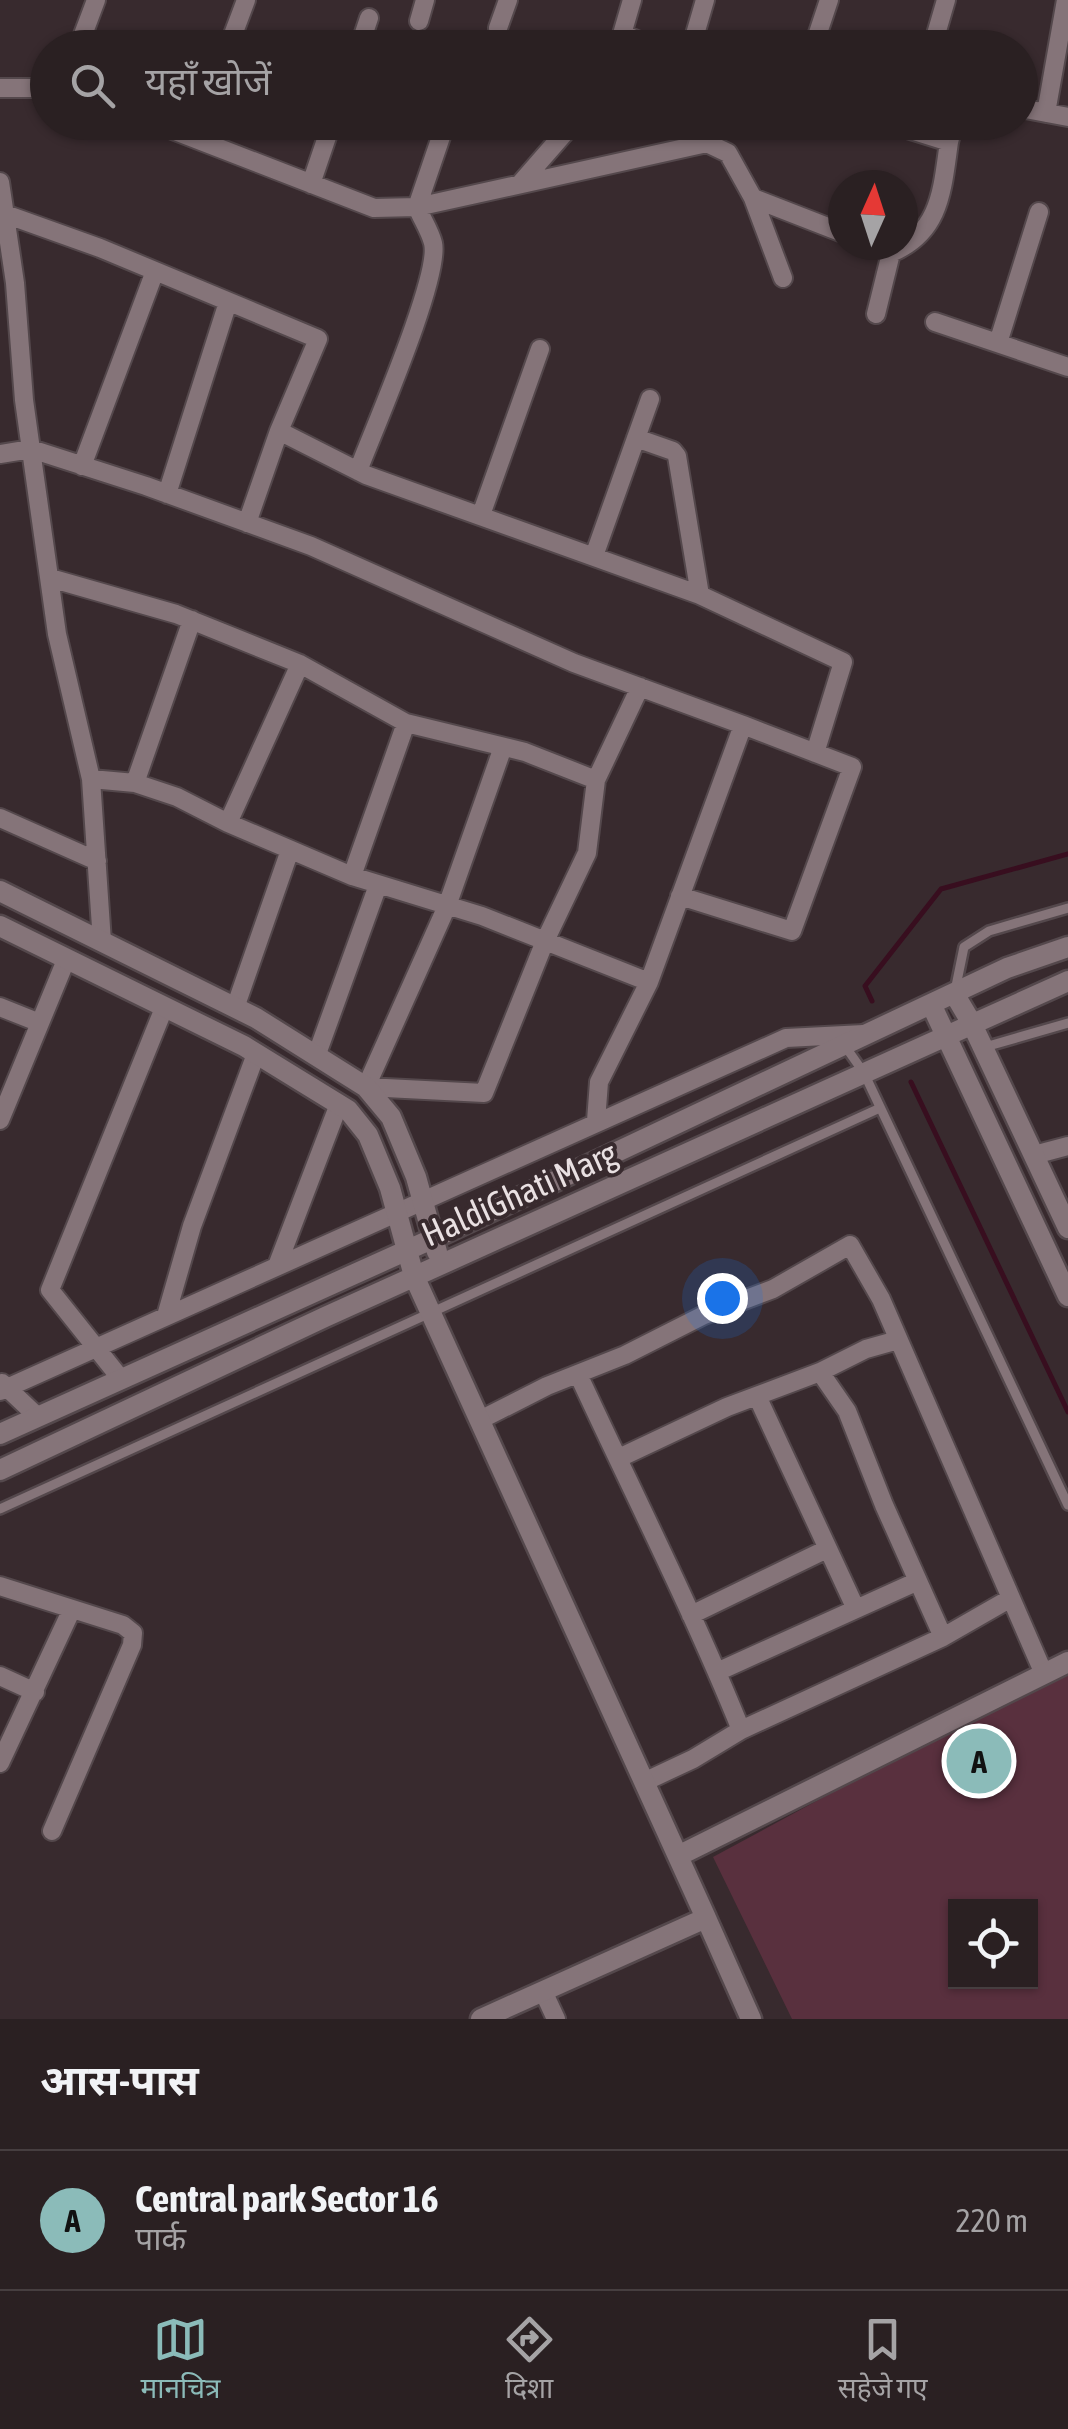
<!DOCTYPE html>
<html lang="hi">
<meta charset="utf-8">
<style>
:root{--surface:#2a2022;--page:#362d2f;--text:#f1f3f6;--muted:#a5a3a5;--line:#463e40;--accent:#8bbbb9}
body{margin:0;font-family:"Asap Condensed","Noto Sans Devanagari",sans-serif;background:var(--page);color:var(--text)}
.controls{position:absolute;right:30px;bottom:30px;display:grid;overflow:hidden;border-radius:0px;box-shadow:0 2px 8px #0004}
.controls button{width:90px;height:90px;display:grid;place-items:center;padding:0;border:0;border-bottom:2px solid var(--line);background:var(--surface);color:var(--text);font:50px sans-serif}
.compass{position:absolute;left:828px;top:170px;width:90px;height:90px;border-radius:50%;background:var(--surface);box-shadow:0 2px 8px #0004;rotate:3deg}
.you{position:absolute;left:722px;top:1298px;width:35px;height:35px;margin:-25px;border:8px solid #fff;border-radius:50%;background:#1a73e8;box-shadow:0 0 0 15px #1a73e833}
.badge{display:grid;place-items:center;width:65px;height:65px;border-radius:50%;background:var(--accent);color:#111;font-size:32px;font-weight:700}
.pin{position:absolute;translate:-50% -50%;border:5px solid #fff;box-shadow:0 2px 10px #0006}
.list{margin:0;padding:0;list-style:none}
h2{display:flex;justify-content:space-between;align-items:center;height:130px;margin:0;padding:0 40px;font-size:42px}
h2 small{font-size:32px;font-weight:400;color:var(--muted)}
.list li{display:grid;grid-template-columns:65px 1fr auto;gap:30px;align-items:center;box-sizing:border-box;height:140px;padding:0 40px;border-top:2px solid var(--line)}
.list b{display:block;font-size:38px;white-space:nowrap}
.list p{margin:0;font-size:32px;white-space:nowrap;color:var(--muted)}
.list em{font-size:32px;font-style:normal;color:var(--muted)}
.icon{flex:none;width:55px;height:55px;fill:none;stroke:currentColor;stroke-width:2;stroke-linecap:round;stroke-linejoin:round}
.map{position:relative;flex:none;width:1068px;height:2019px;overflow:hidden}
.search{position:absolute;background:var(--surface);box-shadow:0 2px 8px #0004;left:30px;right:30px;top:30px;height:110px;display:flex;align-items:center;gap:25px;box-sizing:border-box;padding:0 35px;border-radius:55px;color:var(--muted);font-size:38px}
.sheet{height:270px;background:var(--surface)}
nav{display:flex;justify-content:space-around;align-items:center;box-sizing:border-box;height:140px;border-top:2px solid var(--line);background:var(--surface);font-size:28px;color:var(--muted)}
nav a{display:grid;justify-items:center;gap:5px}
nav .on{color:var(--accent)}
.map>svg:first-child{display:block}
.green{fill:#59303e;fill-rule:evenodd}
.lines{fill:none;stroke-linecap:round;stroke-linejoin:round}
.stream{stroke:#380e1f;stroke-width:5}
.service-casing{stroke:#54484c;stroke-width:14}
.minor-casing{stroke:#54484c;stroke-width:22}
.tertiary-casing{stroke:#54484c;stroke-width:25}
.service{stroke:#857479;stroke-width:9}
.minor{stroke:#857479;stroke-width:18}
.tertiary{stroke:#857479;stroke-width:20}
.labels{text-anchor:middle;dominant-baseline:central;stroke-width:8;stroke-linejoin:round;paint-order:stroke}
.street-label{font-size:35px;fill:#e9e0e2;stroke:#382a2e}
</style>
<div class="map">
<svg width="1068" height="2019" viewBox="0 0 1068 2019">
<rect width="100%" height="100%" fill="#382a2e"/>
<!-- green -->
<path class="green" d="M 1068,1665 L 1068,2019 L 792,2019 L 713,1857 ZM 956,1906 L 1030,1906 L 1030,1982 L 956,1982 Z"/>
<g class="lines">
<!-- stream -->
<path class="stream" d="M 872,1001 L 865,986 L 941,889 L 1068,854
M 911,1082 L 1068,1412"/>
<!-- service casing -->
<g class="service-casing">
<path id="service" d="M 955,991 L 964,947 L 989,931 L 1068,908
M 845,1046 L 864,1073 L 1068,1505
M 985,1047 L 1068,1023
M 0,1509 L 880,1108"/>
</g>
<!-- minor casing -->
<g class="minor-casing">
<path id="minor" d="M 419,21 L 425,0
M 498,28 L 508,0
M 623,34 L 655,48
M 78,48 L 96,0
M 228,48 L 246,0
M 359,48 L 369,18
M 618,48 L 632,0
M 691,48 L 705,0
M 813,48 L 829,0
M 932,48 L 946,0
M 0,88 L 48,88
M 1020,108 L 1068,117
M 1046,113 L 1066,0
M 152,122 L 374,208 L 417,207 L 707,143 L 728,153 L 753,198 L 843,233
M 885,122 L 949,142 L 954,122
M 0,182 L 15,283 L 24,400 L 57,634 L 91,779 L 135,783 L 177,797 L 228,823 L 352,876 L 482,916 L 649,982
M 311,184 L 332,122
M 520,184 L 574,122
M 753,198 L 783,278
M 5,214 L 100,248 L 318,339 L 279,431 L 366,475 L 700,595 L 843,662 L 815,753
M 872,245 L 891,253 L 876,314
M 891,253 C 941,232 942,190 949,142
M 935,322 L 1068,367
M 998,343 L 1039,212
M 636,438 L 673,451 L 677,456 L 700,595
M 0,454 L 31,449 L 146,486 L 311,546 L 574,663 L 743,725 L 649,982 L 599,1082 L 596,1121
M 82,466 L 155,271
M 358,471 C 373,431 441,276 433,243 C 430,231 422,219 417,207 L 446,122
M 167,494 L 228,302
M 481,515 L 540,349
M 247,523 L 279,431
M 594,556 L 650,399
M 50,578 L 176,614 L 300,664 L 406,723 L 525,752 L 596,780
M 503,747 L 447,906 L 366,1087 L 484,1093 L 545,941 L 587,853 L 596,780 L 640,687
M 91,779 L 102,942
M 135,783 L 192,620
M 0,818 L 97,861
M 228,823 L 300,664
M 352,876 L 406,723
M 680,896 L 792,931 L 852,767 L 743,725
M 0,1007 L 40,1023
M 235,1008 L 290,850
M 317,1054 L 378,885
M 0,1120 L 66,960
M 1034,1155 L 1068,1146
M 277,1266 L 339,1104
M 166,1316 L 192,1226 L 256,1054
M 820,1372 L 847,1411 L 884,1505 L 943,1637
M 578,1374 C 633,1493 692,1609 741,1730
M 121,1379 L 50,1290 L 164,1008
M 2,1383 L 38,1417
M 0,1391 L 786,1038 L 864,1034
M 757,1396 L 855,1607
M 480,1420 L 547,1386 L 625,1355 L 704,1315 L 773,1289 L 850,1245 L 881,1299 L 1044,1674
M 619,1458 L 727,1407 L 820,1372 L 866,1349 L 898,1340
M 0,1586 L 123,1625 L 133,1633 L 132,1645 L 52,1831
M 691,1615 L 827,1549
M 717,1672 L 918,1581
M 0,1676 L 35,1692
M 0,1763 L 72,1609
M 644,1782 L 693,1759 L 741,1730 L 943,1637 L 1011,1598
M 543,1991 L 556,2019"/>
</g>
<!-- tertiary casing -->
<g class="tertiary-casing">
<path id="tertiary" d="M 0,891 L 256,1018 L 366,1087 L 391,1117 L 416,1177 L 437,1252
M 0,926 L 244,1046 L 348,1110 L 368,1135 L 390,1188 L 414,1276 L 706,1918
M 955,995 L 971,1022 L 1068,1228
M 932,1006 L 1068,1296
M 0,1434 L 432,1239 L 1007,968 L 1068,947
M 0,1470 L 325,1317 L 1068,981
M 678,1856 L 1068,1662
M 481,2019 L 706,1918 L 751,2019"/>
</g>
<!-- service -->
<use href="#service" class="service"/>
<!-- minor -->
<use href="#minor" class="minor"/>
<!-- tertiary -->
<use href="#tertiary" class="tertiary"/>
</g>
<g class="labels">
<!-- street labels -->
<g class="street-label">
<text transform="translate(519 1193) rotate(-24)">HaldiGhati Marg</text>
</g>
</g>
</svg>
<div class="controls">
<button><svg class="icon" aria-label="locate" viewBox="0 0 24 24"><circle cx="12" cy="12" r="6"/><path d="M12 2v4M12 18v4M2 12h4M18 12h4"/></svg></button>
</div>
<svg class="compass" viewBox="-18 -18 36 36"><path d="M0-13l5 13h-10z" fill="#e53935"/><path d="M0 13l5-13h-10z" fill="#a5a3a5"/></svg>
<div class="you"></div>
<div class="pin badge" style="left:979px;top:1761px">A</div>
<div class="search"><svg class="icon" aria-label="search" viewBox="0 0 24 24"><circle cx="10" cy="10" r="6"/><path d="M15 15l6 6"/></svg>यहाँ खोजें</div>
</div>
<section class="sheet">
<h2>आस-पास<small></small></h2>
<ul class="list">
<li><span class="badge">A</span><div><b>Central park Sector 16</b><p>पार्क</p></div><em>220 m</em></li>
</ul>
</section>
<nav>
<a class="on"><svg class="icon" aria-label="map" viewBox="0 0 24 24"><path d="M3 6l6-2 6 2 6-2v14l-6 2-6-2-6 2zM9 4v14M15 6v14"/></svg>मानचित्र</a>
<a><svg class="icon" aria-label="directions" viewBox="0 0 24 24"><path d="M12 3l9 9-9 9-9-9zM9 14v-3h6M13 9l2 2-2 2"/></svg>दिशा</a>
<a><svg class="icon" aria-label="saved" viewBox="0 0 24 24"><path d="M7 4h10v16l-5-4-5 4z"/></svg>सहेजे गए</a>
</nav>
